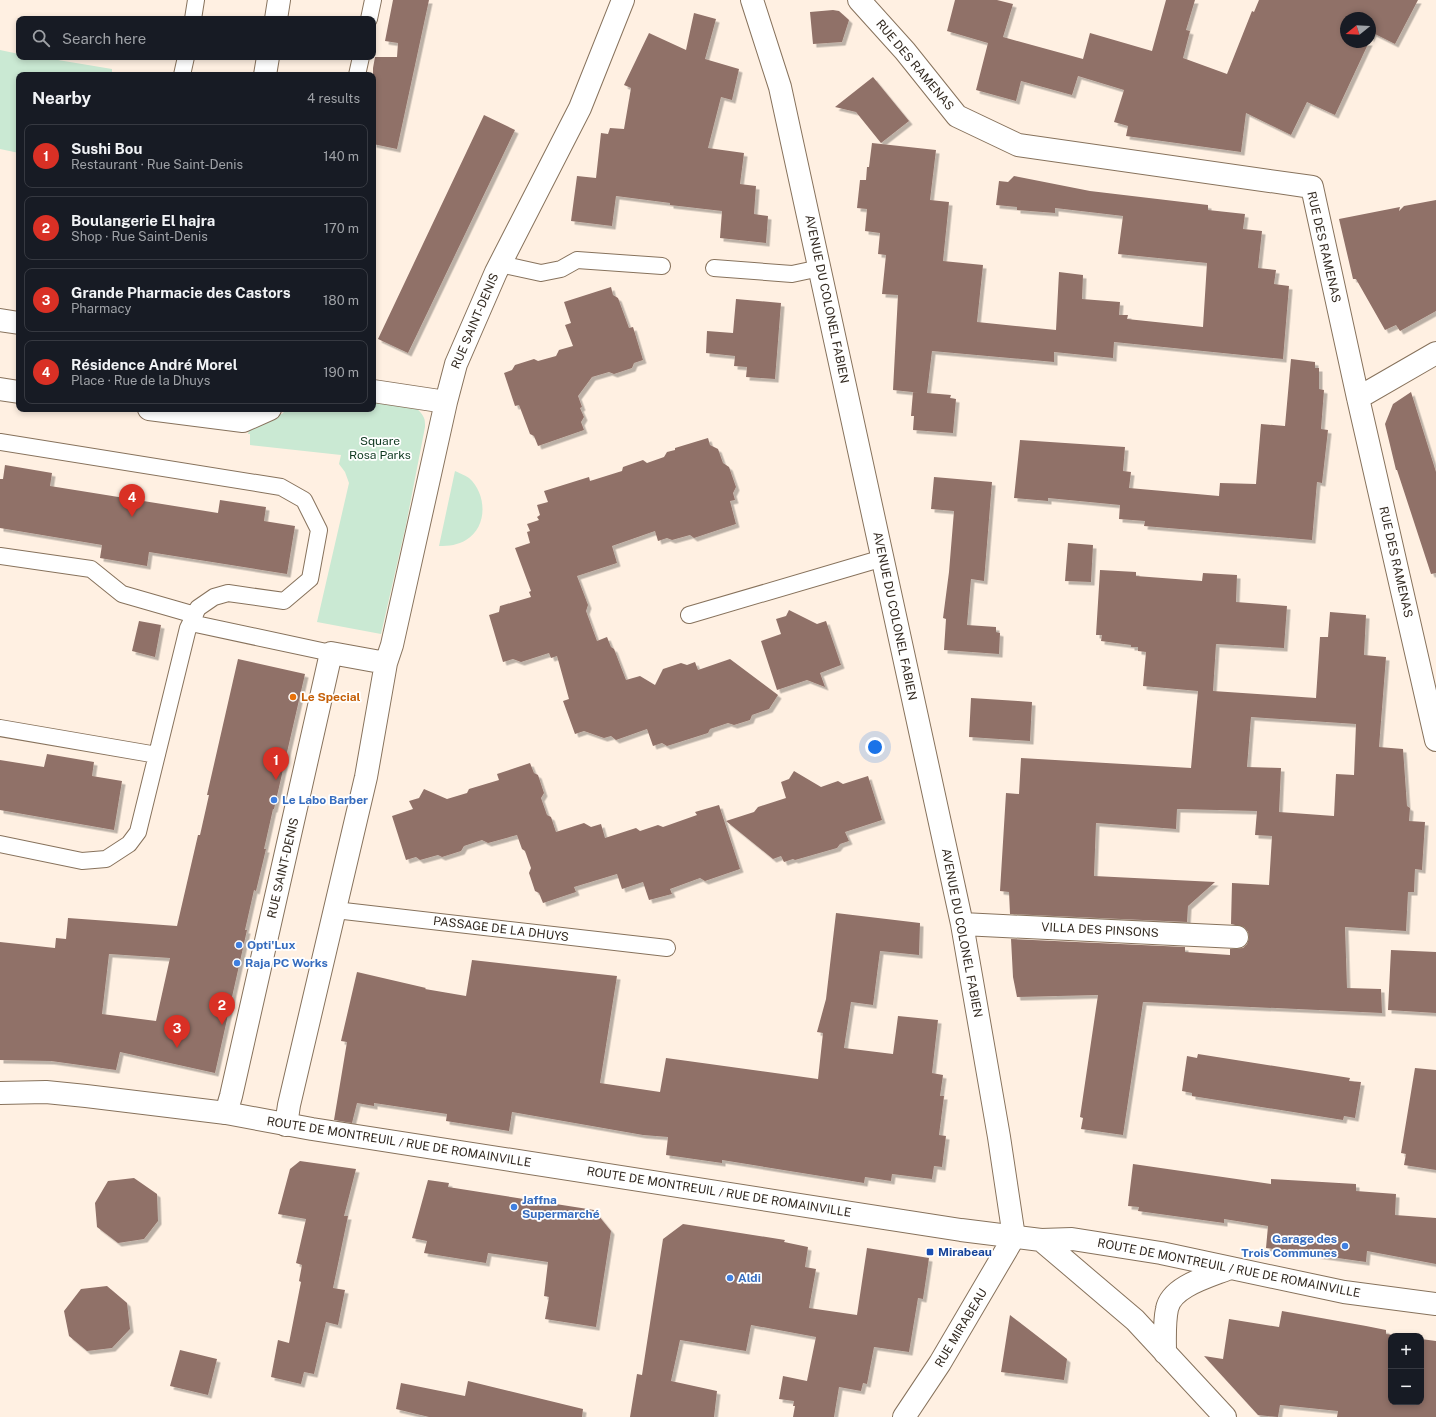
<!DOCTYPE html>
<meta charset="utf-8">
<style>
:root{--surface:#171b24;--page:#20242c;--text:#f1f3f6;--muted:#9ea1a6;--line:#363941;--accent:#d93025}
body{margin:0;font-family:"Public Sans",sans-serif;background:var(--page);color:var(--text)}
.controls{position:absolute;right:12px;bottom:12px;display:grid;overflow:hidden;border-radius:8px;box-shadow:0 2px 6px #0003}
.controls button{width:36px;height:36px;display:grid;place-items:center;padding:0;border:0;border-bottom:1px solid var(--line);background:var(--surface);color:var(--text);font:20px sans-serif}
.compass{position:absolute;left:1340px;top:12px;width:36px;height:36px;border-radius:50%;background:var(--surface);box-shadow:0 2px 6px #0003;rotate:252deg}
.you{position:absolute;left:875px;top:747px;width:14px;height:14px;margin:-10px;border:3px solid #fff;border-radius:50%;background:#1a73e8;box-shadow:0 0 0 6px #1a73e833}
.badge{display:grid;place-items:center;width:26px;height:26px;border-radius:50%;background:var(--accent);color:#fff;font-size:13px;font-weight:700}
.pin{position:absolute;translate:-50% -33px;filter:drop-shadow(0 1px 2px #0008)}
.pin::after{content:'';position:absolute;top:21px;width:14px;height:12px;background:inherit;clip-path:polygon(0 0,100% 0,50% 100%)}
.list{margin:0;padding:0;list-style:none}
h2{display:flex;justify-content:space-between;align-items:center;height:52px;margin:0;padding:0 16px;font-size:17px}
h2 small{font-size:13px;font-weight:400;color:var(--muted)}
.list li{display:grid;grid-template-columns:26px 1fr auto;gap:12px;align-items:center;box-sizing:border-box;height:64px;margin:0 8px 8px;padding:0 8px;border:1px solid var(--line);border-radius:8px}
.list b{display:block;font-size:15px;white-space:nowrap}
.list p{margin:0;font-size:13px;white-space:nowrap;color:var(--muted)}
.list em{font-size:13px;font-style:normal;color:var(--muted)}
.icon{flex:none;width:22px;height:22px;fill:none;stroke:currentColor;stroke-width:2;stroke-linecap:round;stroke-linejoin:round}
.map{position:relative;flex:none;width:1436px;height:1417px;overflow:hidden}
.search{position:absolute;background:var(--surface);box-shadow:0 2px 6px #0003;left:16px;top:16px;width:360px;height:44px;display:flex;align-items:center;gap:10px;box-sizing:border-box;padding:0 14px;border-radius:8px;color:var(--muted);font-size:15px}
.panel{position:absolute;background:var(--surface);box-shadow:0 2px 6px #0003;left:16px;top:72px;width:360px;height:340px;border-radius:8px}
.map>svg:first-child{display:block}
.green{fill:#cae9d3}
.building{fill:#907168;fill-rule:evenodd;filter:url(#shadow)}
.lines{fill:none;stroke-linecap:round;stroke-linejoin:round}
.service-casing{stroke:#87725c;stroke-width:18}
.minor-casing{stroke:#87725c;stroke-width:24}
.secondary-casing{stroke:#87725c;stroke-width:24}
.service{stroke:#fff;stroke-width:16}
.minor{stroke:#fff;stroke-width:22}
.secondary{stroke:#fff;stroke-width:22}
.food-dot{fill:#e8710a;stroke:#fff;stroke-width:1.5}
.shop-dot{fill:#3f7fe0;stroke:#fff;stroke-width:1.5}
.transit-dot{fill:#1a4fb4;stroke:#fff;stroke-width:1.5}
.labels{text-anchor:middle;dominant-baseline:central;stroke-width:3.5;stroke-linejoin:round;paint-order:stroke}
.street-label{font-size:12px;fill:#342b22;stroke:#fff}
.park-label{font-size:12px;fill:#0d371f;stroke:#fff}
.food-label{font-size:12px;font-weight:bold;fill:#c56008;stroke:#fff;text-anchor:start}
.shop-label{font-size:12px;font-weight:bold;fill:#366cbe;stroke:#fff;text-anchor:start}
.transit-label{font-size:12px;font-weight:bold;fill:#164399;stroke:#fff;text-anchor:start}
</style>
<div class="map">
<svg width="1436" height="1417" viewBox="0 0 1436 1417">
<defs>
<filter id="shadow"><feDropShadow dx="3.5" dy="3.5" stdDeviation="0" flood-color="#0004"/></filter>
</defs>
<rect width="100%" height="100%" fill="#fff0e2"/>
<!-- green -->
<path class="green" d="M 0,50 L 19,54 L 19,57 L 40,57 L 112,69 L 112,75 L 19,75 L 19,153 L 0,149 Z
M 373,398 C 388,401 418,401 424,418 C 425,420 425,424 425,427 L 406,525 L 381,634 L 317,622 L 349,483 L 345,472 L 339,464 L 341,455 L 250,445 L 250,434 L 248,434 L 249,430 L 246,425 L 282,414 L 287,409 L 373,409 Z
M 455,471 C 459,473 465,475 469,478 C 487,494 488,527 466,540 C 458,545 449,546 439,546 Z"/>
<!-- building -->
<path class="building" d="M 393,0 L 429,0 L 397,149 L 373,144 L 373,68 L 375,57 L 397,57 L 398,43 L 385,41 Z
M 955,0 L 997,0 L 1013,4 L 1003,37 L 1083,59 L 1090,33 L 1152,51 L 1166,0 L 1195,0 L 1186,30 L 1190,31 L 1183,58 L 1227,74 L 1252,11 L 1254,12 L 1259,0 L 1418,0 L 1395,44 L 1373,33 L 1370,39 L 1370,18 L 1346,18 L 1346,42 L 1369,42 L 1335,115 L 1307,102 L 1291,135 L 1246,113 L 1241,152 L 1126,136 L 1128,126 L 1114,122 L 1124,90 L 1078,76 L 1072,95 L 1021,81 L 1016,101 L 976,90 L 988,43 L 947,31 Z
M 833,10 L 839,11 L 849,20 L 842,42 L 813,44 L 810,12 Z
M 694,13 L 716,19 L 705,59 L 739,69 L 732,100 L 721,97 L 708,148 L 744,153 L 740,184 L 756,186 L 754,214 L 768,216 L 766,243 L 720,238 L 722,211 L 670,205 L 670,203 L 616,196 L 612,226 L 571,221 L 577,176 L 596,178 L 601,133 L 608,134 L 610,128 L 624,129 L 631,88 L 624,85 L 649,33 L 686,50 Z
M 873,77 L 909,121 L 881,143 L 856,112 L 835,107 Z
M 484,115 L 515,130 L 408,353 L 378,339 Z
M 872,143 L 936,150 L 930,200 L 949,202 L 943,261 L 983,265 L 977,322 L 1056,330 L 1059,272 L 1083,275 L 1082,299 L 1120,302 L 1119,315 L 1128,315 L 1127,319 L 1203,327 L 1207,263 L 1118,254 L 1123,216 L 1055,208 L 1055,213 L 1017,210 L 1017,207 L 996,205 L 999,181 L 1008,182 L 1014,176 L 1090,191 L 1208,205 L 1208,210 L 1245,214 L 1243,229 L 1262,231 L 1258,268 L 1276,270 L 1274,284 L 1289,286 L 1283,359 L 1114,342 L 1113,358 L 1054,352 L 1054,362 L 932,351 L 927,393 L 951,395 L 950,398 L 956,399 L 953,433 L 913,430 L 914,416 L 911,416 L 913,392 L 922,393 L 893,390 L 898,295 L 882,294 L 886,255 L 878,254 L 880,233 L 865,231 L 867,209 L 857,208 L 860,180 L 866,180 L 867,167 L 869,167 Z
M 1436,200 L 1436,311 L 1400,331 L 1396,325 L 1385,330 L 1356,279 L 1353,279 L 1339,219 L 1400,207 L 1399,211 L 1404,206 Z
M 611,287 L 613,295 L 618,298 L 629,328 L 633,327 L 643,360 L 634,363 L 632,368 L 614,374 L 609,372 L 592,377 L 578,396 L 582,407 L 580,408 L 584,417 L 581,422 L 584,430 L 538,446 L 534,436 L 530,434 L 519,405 L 515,406 L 504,373 L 512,370 L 515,365 L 534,359 L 538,361 L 556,356 L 559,350 L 573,346 L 565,325 L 571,323 L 564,302 Z
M 736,299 L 781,303 L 775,379 L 746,377 L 747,367 L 734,366 L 735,356 L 706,353 L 707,331 L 733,333 Z
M 1291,359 L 1315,362 L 1315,368 L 1319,368 L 1319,389 L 1324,390 L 1321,429 L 1328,430 L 1322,483 L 1317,482 L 1312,540 L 1144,526 L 1145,521 L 1119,519 L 1120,505 L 1048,498 L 1048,501 L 1014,498 L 1020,440 L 1125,447 L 1123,471 L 1131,472 L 1129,488 L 1219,496 L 1220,483 L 1256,484 L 1261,424 L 1285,426 Z
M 1411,392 L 1436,472 L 1436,573 L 1431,574 L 1397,470 L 1396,470 L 1385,424 L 1393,404 Z
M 708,438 L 710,445 L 718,449 L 723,463 L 729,467 L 736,487 L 733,493 L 735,500 L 730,501 L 736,524 L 694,538 L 690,535 L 672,540 L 667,538 L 658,541 L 655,531 L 612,546 L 617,563 L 577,576 L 588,605 L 586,611 L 597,641 L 607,637 L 611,647 L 614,649 L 626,680 L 640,676 L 655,685 L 663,669 L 681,663 L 687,665 L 695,662 L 698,670 L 730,659 L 778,695 L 769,709 L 752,715 L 750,720 L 734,725 L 728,723 L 710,729 L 708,733 L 667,746 L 662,743 L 653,746 L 647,729 L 616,740 L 611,736 L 604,738 L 584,731 L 575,734 L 563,701 L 569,699 L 557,656 L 551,658 L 549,653 L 521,662 L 513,659 L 503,662 L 489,615 L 499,612 L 500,606 L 531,597 L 529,592 L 531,591 L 515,548 L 530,543 L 527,532 L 530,531 L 527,524 L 539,520 L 537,517 L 540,515 L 537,505 L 548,502 L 544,491 L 589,477 L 590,481 L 622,471 L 623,467 L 643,460 L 647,463 L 664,457 L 667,452 L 675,450 L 675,448 Z
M 5,465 L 52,473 L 50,486 L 218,513 L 220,500 L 266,507 L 264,521 L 295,526 L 287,574 L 149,552 L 147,566 L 100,558 L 102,545 L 0,528 L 0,479 L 3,479 Z
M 934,477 L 992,482 L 984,581 L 971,579 L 967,625 L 996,627 L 996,632 L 1000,633 L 999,654 L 944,650 L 946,619 L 943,618 L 949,572 L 954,511 L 931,509 Z
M 1068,543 L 1093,545 L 1091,582 L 1065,581 Z
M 1100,570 L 1136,572 L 1136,576 L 1202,581 L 1203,573 L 1237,575 L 1236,602 L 1287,606 L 1284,648 L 1216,644 L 1213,691 L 1316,698 L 1320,637 L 1328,637 L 1330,612 L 1366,615 L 1364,655 L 1386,657 L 1379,747 L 1403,749 L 1407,806 L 1410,808 L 1409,821 L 1425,822 L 1422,870 L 1415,869 L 1414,892 L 1408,892 L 1406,931 L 1345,927 L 1347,988 L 1381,989 L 1382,1013 L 1143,1002 L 1123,1135 L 1081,1129 L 1083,1118 L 1080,1117 L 1098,995 L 1017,997 L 1013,977 L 1011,939 L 1185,947 L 1185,952 L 1230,955 L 1230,949 L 1243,948 L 1247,944 L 1249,938 L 1248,932 L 1244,927 L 1231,924 L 1232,883 L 1269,885 L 1272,836 L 1255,835 L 1257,811 L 1177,809 L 1176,829 L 1096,823 L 1094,876 L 1215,882 L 1188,906 L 1187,922 L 1010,914 L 1009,892 L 1000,891 L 1006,793 L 1019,794 L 1021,758 L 1191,768 L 1198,691 L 1143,686 L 1146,652 L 1138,651 L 1138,647 L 1131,647 L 1131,645 L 1101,641 L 1102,635 L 1096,635 ZM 1251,717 L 1356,724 L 1354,775 L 1336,774 L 1334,816 L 1279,812 L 1281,768 L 1247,767 Z
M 789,610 L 817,624 L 826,621 L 841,665 L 820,673 L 825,687 L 807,680 L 777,690 L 761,641 L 781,634 L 776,619 L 786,616 Z
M 139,621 L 161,625 L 155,657 L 132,651 Z
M 238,659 L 305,674 L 274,809 L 273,809 L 264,849 L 266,849 L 256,891 L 254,890 L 245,930 L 247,930 L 215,1073 L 120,1052 L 116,1070 L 51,1061 L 0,1060 L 0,942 L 55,948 L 56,938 L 66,939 L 68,918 L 177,926 L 198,835 L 200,835 L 209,795 L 207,795 ZM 109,954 L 170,958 L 156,1021 L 102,1014 Z
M 971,698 L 1032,702 L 1030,741 L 969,737 Z
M 47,754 L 94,762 L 92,776 L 122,781 L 114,830 L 0,810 L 0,760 L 44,767 Z
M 530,763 L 534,773 L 538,775 L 544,793 L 541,798 L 547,815 L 551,817 L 556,832 L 584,823 L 591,827 L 601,824 L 605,838 L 636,828 L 640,831 L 658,825 L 663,827 L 697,815 L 695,812 L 719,805 L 740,869 L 705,881 L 700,878 L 670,889 L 672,894 L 649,900 L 643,882 L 622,889 L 617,874 L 574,887 L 576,892 L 543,903 L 539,893 L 535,891 L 529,873 L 531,868 L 525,851 L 522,849 L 517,835 L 488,843 L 482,840 L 464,846 L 461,851 L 442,857 L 438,855 L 420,860 L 416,857 L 406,860 L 392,816 L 413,809 L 409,801 L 419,798 L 424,789 L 447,799 L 467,793 L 469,789 L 499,780 L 497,774 Z
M 794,771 L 821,787 L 838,781 L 843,784 L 868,776 L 882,820 L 845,832 L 849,841 L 840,844 L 837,848 L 795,860 L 793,859 L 784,862 L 781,856 L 773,859 L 726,821 L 754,812 L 758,807 L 786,798 L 781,782 L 789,779 Z
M 836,913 L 920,923 L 919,955 L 880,951 L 873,1005 L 851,1002 L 844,1048 L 893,1054 L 898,1016 L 938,1020 L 932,1073 L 943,1075 L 940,1096 L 944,1096 L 939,1135 L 946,1136 L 942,1167 L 934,1166 L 932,1179 L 892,1174 L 891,1181 L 865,1177 L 864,1183 L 722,1160 L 722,1163 L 666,1155 L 668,1137 L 643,1135 L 512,1112 L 509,1131 L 446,1121 L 447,1114 L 374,1103 L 374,1106 L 357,1103 L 352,1123 L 334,1120 L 347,1042 L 341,1041 L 357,972 L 426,988 L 425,989 L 466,996 L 472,960 L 617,976 L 600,1083 L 660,1092 L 666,1058 L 818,1079 L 823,1033 L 817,1032 L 826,999 Z
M 1391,950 L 1436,952 L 1436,1013 L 1388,1010 Z
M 1198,1054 L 1350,1078 L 1349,1081 L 1361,1082 L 1355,1118 L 1344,1116 L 1343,1120 L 1192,1096 L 1192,1093 L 1182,1091 L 1187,1056 L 1197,1058 Z
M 1415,1068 L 1436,1070 L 1436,1170 L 1404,1165 L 1406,1154 L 1401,1153 Z
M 300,1161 L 356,1169 L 344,1216 L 348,1216 L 333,1288 L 345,1290 L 338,1325 L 326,1322 L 314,1374 L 304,1372 L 301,1384 L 271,1377 L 278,1340 L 289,1343 L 301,1282 L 299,1281 L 302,1265 L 296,1263 L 306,1219 L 278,1214 L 290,1169 Z
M 1133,1164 L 1271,1184 L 1271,1179 L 1356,1184 L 1356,1191 L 1396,1194 L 1395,1215 L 1436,1218 L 1436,1264 L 1367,1251 L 1366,1262 L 1266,1248 L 1268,1226 L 1224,1219 L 1224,1223 L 1138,1211 L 1139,1207 L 1128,1206 Z
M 134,1178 L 157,1194 L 158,1221 L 144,1239 L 118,1243 L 97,1227 L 95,1203 L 108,1181 Z
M 428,1180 L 449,1183 L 448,1187 L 594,1210 L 611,1231 L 596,1327 L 545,1319 L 549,1297 L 544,1296 L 548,1262 L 488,1253 L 486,1263 L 424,1253 L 427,1241 L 412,1238 Z
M 683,1224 L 785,1240 L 784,1242 L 808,1247 L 805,1267 L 816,1269 L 809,1308 L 857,1315 L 867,1248 L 929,1258 L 923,1299 L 918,1298 L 909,1352 L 874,1347 L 867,1384 L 863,1383 L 861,1391 L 839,1387 L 834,1417 L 793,1417 L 795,1406 L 793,1406 L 794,1401 L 779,1399 L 783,1376 L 807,1381 L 816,1337 L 751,1325 L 746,1351 L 680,1340 L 671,1381 L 717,1391 L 714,1417 L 630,1417 L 637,1374 L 642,1375 L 663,1239 Z
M 107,1286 L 127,1303 L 130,1329 L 112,1348 L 87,1351 L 69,1336 L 64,1311 L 81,1289 Z
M 1282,1311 L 1366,1326 L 1386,1330 L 1386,1334 L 1402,1336 L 1391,1336 L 1391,1402 L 1421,1402 L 1421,1339 L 1436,1341 L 1436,1417 L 1337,1417 L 1338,1411 L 1280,1405 L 1278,1417 L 1258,1415 L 1204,1356 L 1223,1359 L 1229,1319 L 1279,1327 Z
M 1010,1315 L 1067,1359 L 1064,1380 L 1001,1372 Z
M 180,1350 L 217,1359 L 208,1395 L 170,1386 Z
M 468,1381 L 583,1409 L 582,1417 L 429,1417 L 396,1409 L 401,1383 L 465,1396 Z"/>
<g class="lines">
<!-- service casing -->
<g class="service-casing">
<path id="service" d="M 193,19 L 196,0
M 369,19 L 373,0
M 182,75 L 186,57
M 357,75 L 361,57
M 500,264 L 541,273 L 561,269 L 577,260 L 662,266
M 714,268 L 792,274 L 820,268
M 0,442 L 281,487 L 304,500 L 319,530 L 310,579 L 284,601 L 228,593 L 214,597 L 198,608 L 188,628 L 138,832 L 129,844 L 106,859 L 82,861 L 0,844
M 0,556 L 91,569 L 122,594 L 195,615
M 689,615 L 883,558
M 191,623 L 331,653
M 0,728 L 157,755
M 335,910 L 667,948"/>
</g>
<!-- minor casing -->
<g class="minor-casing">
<path id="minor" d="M 752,0 L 780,87 L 962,924 L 999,1137 L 1014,1237 L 940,1363 L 904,1417
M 859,0 L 905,51 L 957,116 L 1018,145 L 1312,187 L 1358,398 L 1436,740
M 276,19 L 279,0
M 265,75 L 268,57
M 0,320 L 19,323
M 0,389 L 19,392
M 373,391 L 446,402
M 1358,398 L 1436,353
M 149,409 L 243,421 L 270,409
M 962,924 L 1237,937
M 226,1113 L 231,1096 L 331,653 L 386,663
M 286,1125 L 289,1105 L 366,777 L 386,663 L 392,645 L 446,402 L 456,364 L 496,272 L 580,108 L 623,0"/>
</g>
<!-- secondary casing -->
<g class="secondary-casing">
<path id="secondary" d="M 0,1093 L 46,1092 L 86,1096 L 226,1113 L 312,1129 L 961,1230 L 1041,1240 L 1072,1239 L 1161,1253 L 1344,1292 L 1436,1304
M 1041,1240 L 1135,1320 L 1225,1417
M 1165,1353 C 1165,1339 1164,1323 1167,1309 C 1171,1286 1211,1276 1230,1268"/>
</g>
<!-- service -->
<use href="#service" class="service"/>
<!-- minor -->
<use href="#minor" class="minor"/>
<!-- secondary -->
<use href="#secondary" class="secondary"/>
</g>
<!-- markers -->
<circle class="food-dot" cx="293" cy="697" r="4"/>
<g class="shop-dot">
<circle cx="274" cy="800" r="4"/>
<circle cx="239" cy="945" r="4"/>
<circle cx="237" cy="963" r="4"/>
<circle cx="514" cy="1207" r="4"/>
<circle cx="1345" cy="1246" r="4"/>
<circle cx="730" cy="1278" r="4"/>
</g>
<rect class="transit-dot" x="926" y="1248" width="8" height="8" rx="2"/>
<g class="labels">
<!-- street labels -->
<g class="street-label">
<text transform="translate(915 65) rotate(50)">RUE DES RAMENAS</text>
<text transform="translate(1324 247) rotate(77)">RUE DES RAMENAS</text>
<text transform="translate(827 299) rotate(78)">AVENUE DU COLONEL FABIEN</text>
<text transform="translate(475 321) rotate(-67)">RUE SAINT-DENIS</text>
<text transform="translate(1396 562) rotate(77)">RUE DES RAMENAS</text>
<text transform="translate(895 616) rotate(78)">AVENUE DU COLONEL FABIEN</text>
<text transform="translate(283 868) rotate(-77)">RUE SAINT-DENIS</text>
<text transform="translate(501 929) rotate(7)">PASSAGE DE LA DHUYS</text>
<text transform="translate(1100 930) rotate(3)">VILLA DES PINSONS</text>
<text transform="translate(962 933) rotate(79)">AVENUE DU COLONEL FABIEN</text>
<text transform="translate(399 1142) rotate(9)">ROUTE DE MONTREUIL / RUE DE ROMAINVILLE</text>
<text transform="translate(719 1192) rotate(9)">ROUTE DE MONTREUIL / RUE DE ROMAINVILLE</text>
<text transform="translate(1229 1268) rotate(11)">ROUTE DE MONTREUIL / RUE DE ROMAINVILLE</text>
<text transform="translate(961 1328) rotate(-59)">RUE MIRABEAU</text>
</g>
<!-- park labels -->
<g class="park-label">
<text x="380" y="441">Square<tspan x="380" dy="14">Rosa Parks</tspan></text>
</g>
<!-- food labels -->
<g class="food-label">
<text x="301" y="697">Le Special</text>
</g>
<!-- shop labels -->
<g class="shop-label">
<text x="282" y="800">Le Labo Barber</text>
<text x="247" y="945">Opti'Lux</text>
<text x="245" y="963">Raja PC Works</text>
<text x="522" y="1200">Jaffna<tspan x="522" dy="14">Supermarché</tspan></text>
<text x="1337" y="1239" text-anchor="end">Garage des<tspan x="1337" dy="14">Trois Communes</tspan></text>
<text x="738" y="1278">Aldi</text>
</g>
<!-- transit labels -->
<g class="transit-label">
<text x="938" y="1252">Mirabeau</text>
</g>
</g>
</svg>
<div class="controls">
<button>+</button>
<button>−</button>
</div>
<svg class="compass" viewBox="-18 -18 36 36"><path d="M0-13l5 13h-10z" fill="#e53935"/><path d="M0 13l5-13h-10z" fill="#9ea1a6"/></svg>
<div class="you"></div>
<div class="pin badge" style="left:276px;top:780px">1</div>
<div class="pin badge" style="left:222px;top:1025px">2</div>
<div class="pin badge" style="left:177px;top:1048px">3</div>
<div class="pin badge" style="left:132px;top:517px">4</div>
<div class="search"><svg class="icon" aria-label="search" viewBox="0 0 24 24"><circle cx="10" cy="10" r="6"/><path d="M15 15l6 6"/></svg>Search here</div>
<section class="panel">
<h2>Nearby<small>4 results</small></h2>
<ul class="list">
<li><span class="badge">1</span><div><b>Sushi Bou</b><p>Restaurant · Rue Saint-Denis</p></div><em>140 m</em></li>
<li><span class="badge">2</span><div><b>Boulangerie El hajra</b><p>Shop · Rue Saint-Denis</p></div><em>170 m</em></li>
<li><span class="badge">3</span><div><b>Grande Pharmacie des Castors</b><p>Pharmacy</p></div><em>180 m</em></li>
<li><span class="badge">4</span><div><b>Résidence André Morel</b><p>Place · Rue de la Dhuys</p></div><em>190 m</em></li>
</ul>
</section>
</div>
